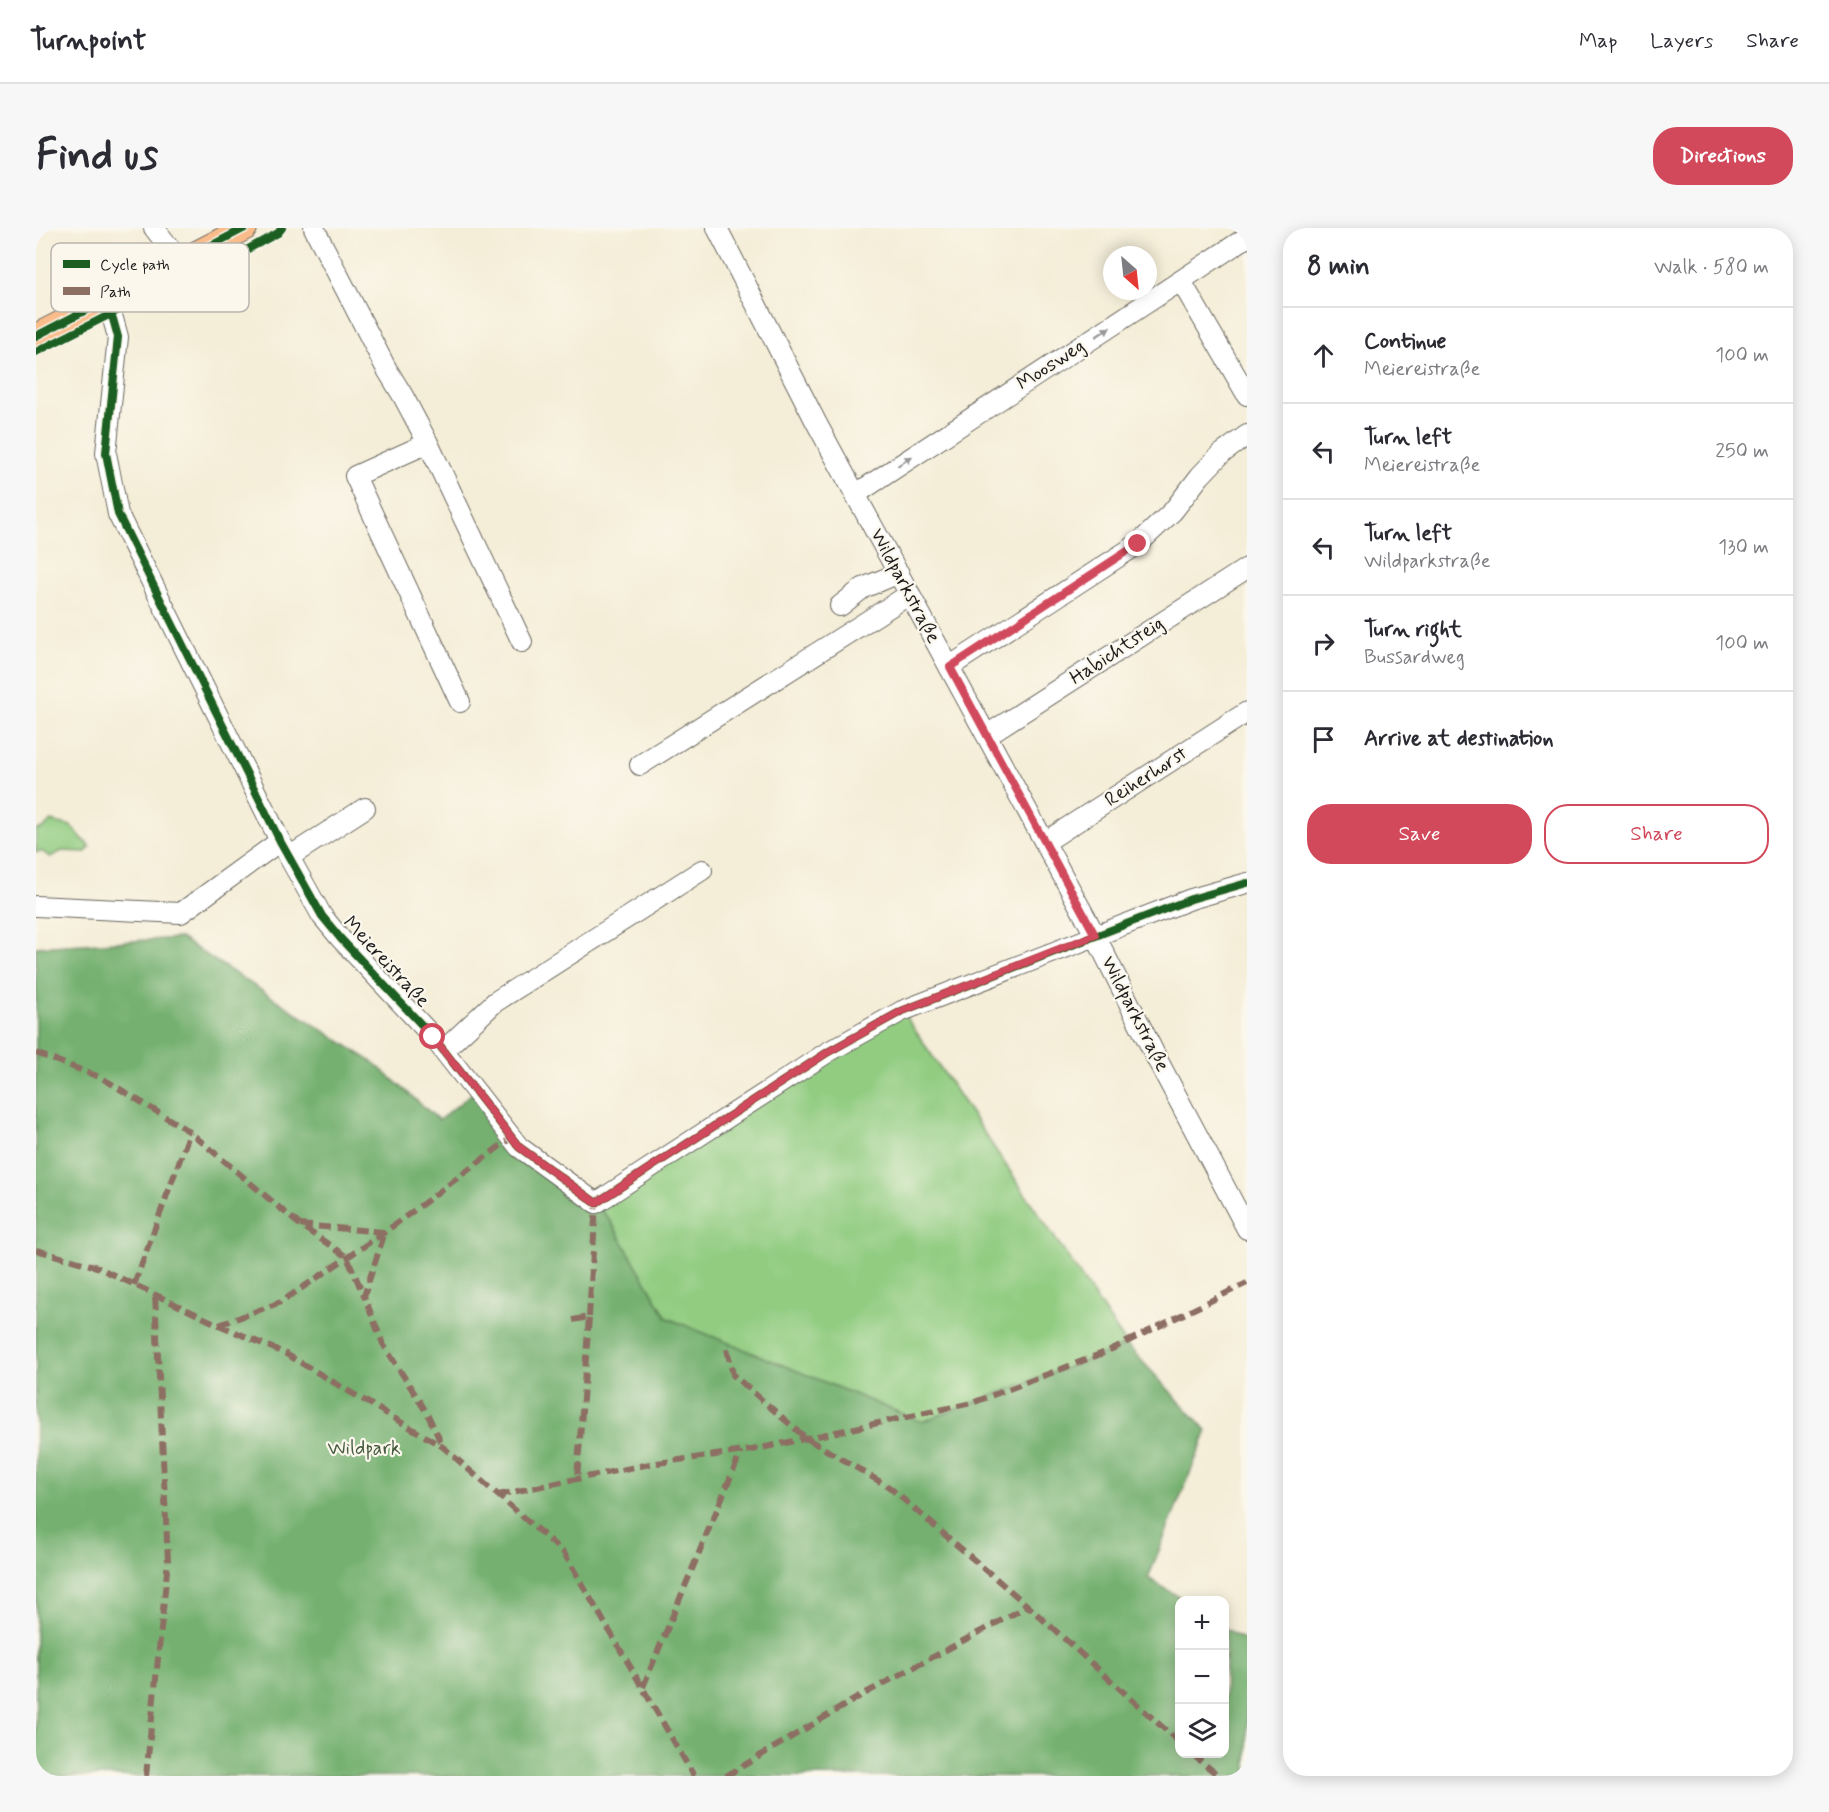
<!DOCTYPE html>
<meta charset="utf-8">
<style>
:root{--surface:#fff;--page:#f7f7f7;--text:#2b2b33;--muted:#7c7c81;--line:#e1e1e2;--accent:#d1495b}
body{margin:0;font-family:Mynerve,sans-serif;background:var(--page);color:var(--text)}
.controls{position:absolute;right:18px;bottom:18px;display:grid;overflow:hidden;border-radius:12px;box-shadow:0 3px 15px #0003}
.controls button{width:54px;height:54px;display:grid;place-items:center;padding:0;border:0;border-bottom:2px solid var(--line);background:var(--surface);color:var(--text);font:30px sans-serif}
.compass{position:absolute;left:1067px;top:18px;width:54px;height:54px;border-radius:50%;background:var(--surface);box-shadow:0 3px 15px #0003;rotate:153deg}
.stop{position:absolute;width:18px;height:18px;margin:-14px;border:4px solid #d1495b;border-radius:50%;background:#fff}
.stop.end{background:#d1495b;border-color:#fff;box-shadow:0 2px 6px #0008}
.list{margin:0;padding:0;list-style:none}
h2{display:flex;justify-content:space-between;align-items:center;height:78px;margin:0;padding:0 24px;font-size:26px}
h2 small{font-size:20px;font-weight:400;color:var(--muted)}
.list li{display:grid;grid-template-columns:39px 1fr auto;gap:18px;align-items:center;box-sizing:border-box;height:96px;padding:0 24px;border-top:2px solid var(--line)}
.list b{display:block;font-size:22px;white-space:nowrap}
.list p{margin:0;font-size:20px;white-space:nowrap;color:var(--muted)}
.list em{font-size:20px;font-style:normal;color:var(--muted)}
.actions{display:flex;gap:12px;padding:18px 24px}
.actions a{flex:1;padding:14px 0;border:2px solid var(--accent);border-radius:24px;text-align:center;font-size:21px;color:var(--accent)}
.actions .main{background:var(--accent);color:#fff}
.icon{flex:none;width:33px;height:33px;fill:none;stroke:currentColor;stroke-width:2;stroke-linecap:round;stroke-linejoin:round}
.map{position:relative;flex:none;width:1211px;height:1548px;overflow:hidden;border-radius:24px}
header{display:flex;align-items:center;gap:36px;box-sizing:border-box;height:84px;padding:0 30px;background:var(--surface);border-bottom:2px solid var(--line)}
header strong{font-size:28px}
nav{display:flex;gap:33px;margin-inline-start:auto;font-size:21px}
.intro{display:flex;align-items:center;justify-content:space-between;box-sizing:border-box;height:144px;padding:0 36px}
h1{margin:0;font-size:42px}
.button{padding:15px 27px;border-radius:24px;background:var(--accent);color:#fff;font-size:21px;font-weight:700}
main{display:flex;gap:36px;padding:0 36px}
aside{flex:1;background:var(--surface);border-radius:24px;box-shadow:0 3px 15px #0003}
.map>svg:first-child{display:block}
.green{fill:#91cc81;stroke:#56744e;stroke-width:1.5}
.forest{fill:#74b06f;stroke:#486646;stroke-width:1.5}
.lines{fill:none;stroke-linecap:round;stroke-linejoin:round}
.minor-casing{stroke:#68655d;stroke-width:22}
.major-casing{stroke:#68655d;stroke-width:26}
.minor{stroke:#fff;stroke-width:20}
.major{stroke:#fabc8b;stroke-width:24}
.quiet{stroke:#8d6e63;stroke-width:6;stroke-dasharray:12 6;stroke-linecap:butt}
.cycleway-casing{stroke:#fbf7ec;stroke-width:11}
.cycleway{stroke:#1b5e20;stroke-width:8}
.oneway{fill:#999}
.route{stroke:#d1495b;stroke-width:8}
.labels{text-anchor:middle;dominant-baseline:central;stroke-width:4.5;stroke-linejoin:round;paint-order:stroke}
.street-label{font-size:20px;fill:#1c1c1c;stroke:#fbf7ec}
.park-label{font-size:20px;fill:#455a3f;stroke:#fbf7ec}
.key{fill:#fbf7ec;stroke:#b8b5ae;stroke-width:1.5}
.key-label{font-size:16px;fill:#1c1c1c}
</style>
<header>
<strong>Turnpoint</strong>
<nav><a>Map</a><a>Layers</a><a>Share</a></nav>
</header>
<div class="intro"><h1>Find us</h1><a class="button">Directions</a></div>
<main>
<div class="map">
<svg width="1211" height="1548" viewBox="0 0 1211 1548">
<rect width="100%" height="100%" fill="#fbf7ec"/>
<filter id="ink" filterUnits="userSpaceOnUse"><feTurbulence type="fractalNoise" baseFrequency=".0167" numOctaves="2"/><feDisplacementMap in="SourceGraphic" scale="12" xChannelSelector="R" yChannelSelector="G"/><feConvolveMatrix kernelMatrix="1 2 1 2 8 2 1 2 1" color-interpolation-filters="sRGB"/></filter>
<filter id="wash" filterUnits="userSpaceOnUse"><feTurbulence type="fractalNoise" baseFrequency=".008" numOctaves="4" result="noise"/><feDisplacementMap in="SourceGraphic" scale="24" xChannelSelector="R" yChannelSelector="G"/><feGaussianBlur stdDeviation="1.35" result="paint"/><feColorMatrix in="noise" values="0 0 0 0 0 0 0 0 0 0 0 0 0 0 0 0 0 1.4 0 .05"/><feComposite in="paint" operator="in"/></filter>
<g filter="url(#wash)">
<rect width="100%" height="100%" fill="#f4edd7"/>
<!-- green -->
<path class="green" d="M 15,593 L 35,598 L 54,619 L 50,624 L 26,623 L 14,629 L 5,623 L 0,624 L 0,602 L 9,599 Z
M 866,783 L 1091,1117 L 886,1194 L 631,1090 L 575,994 L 560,975 Z"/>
<!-- forest -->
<path class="forest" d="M 144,710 L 338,835 L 403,892 L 440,862 L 475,910 L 560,975 L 575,994 L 631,1090 L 886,1194 L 1091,1117 L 1171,1203 L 1112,1350 L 1148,1372 L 1144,1372 L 1144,1526 L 1188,1526 L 1189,1400 L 1211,1414 L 1211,1548 L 0,1548 L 0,719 Z"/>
</g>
<g filter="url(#ink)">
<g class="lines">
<!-- minor casing -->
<g class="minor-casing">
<path id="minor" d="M 118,0 L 144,33
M 278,0 L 350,140 L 367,168 L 392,215 L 486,414
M 681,0 L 781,196 L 1059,707 L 1122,833 L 1211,1001
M 1145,53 L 1211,167
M 67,73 L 77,91 L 82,109 L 70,225 L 82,286 L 244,613 L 286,688 L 305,711 L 397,809 L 483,919 L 560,975 L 792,824 L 866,783 L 1155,671 L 1211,655
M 392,215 L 319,248 L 424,474
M 820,266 L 1211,9
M 804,378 L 827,360 L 863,345
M 913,439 L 1102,316 L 1137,283 L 1164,248 L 1184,227 L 1211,207
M 951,507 L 1211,340
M 604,537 L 874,366
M 1009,614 L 1211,484
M 253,629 L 329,580
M 0,678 L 145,685 L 244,613
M 408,822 L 459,774 L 666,642"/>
</g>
<!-- major casing -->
<g class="major-casing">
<path id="major" d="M 0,108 L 209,0"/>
</g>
<!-- minor -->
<use href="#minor" class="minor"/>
<!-- major -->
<use href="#major" class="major"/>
<!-- quiet -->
<path class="quiet" d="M 0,825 L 66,850 L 154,904 L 264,997 L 311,1029 L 328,1068
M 264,997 L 349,1004 L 328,1068 L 347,1116 L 391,1185 L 407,1219
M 0,1022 L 61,1039 L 183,1097 L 250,1126 L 407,1219 L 528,1325 L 658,1548
M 98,1057 L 154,904
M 553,1089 L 560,975
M 537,1092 L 553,1089 L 541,1251
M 183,1097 L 245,1074 L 349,1004 L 475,910
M 691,1121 L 697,1147 L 770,1210 L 853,1259 L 992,1378 L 1144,1515
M 462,1267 L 614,1236 L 716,1222 L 936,1175 L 1070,1124 L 1211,1055
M 607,1459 L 705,1224
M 1156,1526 L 1183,1548
M 0,1547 L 0,1548
M 110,1548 L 132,1333 L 119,1067
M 690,1548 L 826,1467 L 992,1378"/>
<!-- cycleway casing -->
<g class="cycleway-casing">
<path id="cycleway" d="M 67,73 L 77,91 L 82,109 L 70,225 L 82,286 L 244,613 L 286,688 L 305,711 L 397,809 L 483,919 L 560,975 L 792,824 L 866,783 L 1155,671 L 1211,655
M 0,108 L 209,0
M 0,124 L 181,32 L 199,28 L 242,5 L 246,0"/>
</g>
<!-- cycleway -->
<use href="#cycleway" class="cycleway"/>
</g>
<!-- one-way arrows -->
<defs><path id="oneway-solid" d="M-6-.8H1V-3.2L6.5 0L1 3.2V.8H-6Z" transform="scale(1.5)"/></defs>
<g class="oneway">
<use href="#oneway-solid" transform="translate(1067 104) rotate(-33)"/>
<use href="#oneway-solid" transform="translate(869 233) rotate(-33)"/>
</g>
</g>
<g class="lines" filter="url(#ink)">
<!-- route -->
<path class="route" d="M 397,809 L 483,919 L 560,975 L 792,824 L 866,783 L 1059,707 L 914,439 L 1102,316"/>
</g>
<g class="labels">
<!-- street labels -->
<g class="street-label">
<text transform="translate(1015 137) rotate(-33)">Moosweg</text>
<text transform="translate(869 358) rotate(62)">Wildparkstraße</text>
<text transform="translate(1081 423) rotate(-33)">Habichtsteig</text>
<text transform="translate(1110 549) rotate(-33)">Reiherhorst</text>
<text transform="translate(350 734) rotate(47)">Meiereistraße</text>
<text transform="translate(1099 786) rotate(63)">Wildparkstraße</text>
</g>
<!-- park labels -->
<g class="park-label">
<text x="328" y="1220">Wildpark</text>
</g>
</g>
<!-- legend -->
<rect x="15" y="15" width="198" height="69" rx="9" class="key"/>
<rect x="27" y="32" width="27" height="8" fill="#1b5e20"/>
<rect x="27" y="59" width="27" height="8" fill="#8d6e63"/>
<g class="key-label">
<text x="64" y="42">Cycle path</text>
<text x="64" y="69">Path</text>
</g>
</svg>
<div class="controls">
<button>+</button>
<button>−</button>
<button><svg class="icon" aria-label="layers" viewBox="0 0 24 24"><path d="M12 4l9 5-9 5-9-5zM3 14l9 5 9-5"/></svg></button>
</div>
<svg class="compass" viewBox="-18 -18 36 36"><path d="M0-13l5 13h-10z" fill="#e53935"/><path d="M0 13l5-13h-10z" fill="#7c7c81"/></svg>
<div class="stop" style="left:397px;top:809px"></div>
<div class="stop end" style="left:1102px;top:316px"></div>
</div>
<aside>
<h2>8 min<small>Walk · 580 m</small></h2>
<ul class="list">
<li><svg class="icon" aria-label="ahead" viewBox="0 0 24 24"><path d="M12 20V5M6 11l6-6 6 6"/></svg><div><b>Continue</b><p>Meiereistraße</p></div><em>100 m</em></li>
<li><svg class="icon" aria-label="left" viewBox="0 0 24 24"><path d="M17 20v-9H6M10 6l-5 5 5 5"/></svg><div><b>Turn left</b><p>Meiereistraße</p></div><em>250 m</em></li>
<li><svg class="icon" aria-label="left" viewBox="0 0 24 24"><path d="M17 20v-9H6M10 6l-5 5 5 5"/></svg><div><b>Turn left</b><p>Wildparkstraße</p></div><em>130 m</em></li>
<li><svg class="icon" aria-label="right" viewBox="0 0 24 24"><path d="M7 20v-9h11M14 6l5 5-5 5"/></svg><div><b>Turn right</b><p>Bussardweg</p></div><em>100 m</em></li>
<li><svg class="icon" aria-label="arrive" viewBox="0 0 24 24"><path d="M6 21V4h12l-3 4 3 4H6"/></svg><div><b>Arrive at destination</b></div></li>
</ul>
<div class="actions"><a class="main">Save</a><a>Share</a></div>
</aside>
</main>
